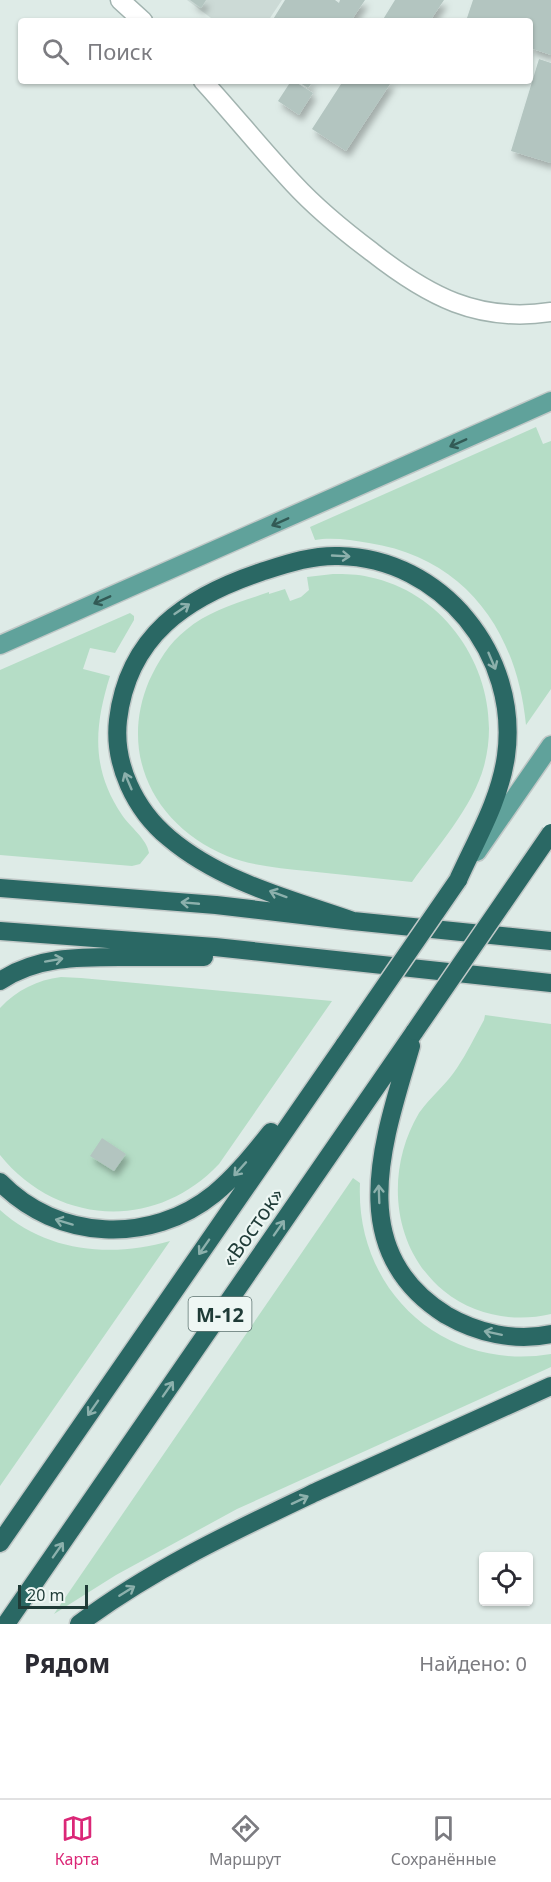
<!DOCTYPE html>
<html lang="ru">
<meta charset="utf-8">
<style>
:root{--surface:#fff;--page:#f7f7f7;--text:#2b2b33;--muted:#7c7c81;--line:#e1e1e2;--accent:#db2777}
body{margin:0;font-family:"Noto Sans",sans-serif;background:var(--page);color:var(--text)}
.controls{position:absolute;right:18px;bottom:18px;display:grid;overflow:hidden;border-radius:6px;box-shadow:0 2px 4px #0004}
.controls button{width:54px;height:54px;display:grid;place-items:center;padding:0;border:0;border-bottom:2px solid var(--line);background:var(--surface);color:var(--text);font:30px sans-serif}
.scale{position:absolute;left:18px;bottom:15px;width:70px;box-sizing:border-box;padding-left:6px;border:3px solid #1f3b37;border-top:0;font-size:16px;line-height:21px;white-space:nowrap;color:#1f3b37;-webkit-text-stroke:4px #eef7f4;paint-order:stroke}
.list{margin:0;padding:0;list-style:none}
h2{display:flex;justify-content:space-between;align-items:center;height:78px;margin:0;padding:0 24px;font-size:26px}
h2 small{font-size:20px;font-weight:400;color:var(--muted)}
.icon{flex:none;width:33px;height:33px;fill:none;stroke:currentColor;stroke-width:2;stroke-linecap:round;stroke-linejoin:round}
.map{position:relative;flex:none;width:551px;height:1624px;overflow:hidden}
.search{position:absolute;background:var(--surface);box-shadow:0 2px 4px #0004;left:18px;right:18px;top:18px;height:66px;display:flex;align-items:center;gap:15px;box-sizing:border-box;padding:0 21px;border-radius:6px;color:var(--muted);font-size:22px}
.sheet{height:174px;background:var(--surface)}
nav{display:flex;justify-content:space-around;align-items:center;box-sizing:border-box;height:84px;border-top:2px solid var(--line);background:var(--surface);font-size:16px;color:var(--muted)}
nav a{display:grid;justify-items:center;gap:3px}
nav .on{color:var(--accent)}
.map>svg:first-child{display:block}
.built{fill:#ccdad6}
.green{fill:#b5ddc6}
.building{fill:#b3c5c0;filter:url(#shadow)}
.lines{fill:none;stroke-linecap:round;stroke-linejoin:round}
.street-casing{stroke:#a1b3af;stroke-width:21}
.primary-casing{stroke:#c0c8c7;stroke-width:21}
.highway-casing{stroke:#c0c8c7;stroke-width:21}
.street{stroke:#fff;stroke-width:18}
.primary{stroke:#60a29b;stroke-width:18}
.highway{stroke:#2a6864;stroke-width:18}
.highway-bridge-casing{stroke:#c0c8c7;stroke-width:21;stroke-linecap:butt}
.highway-bridge{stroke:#2a6864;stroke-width:18}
.oneway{stroke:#325a55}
.oneway2{stroke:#8cb0ac}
.labels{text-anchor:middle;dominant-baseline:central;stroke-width:4.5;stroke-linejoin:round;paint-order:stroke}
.shield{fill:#eef7f4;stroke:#5d7370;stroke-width:1.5}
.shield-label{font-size:20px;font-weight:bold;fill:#1f3b37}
.street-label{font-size:21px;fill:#1f3b37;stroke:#eef7f4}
</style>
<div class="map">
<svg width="551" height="1624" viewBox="0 0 551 1624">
<defs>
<filter id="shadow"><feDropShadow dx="3.5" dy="6" stdDeviation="3" flood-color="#0004"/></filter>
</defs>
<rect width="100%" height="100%" fill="#deebe7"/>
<!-- built -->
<path class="built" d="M 187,0 L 282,0 L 268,21 L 215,21 Z"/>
<!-- green -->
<path class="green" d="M 536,427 L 543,444 L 551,441 L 551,689 L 526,725 C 517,632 466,558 369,543 C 352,540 331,537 315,540 L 310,527 Z
M 333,574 C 345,574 358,574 369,577 C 453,594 506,685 484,766 C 473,807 436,848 412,882 C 377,878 342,875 307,871 C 281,868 251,866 227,856 C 155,826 118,755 149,681 C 158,662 169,643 186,630 C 209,610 241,602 269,592 L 269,594 L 285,589 L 290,601 L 301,597 L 309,590 L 307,577 Z
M 130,613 L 134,616 L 134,620 L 115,653 L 90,648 L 83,669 L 110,676 C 94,727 91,769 122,815 C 130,827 147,839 149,853 L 140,864 L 132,866 L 0,855 L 0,670 Z
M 61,977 L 81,978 L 332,1001 L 219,1164 C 156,1231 57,1226 0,1155 L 0,1008 C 17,990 37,980 61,977 Z
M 485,1015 L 551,1024 L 551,1314 C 514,1323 473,1315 444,1291 C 391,1248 385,1170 419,1113 C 430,1097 447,1084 457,1068 C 467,1053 475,1036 484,1020 Z
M 353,1178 L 360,1183 C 355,1291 444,1372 551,1354 L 551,1367 L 237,1509 L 116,1575 L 54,1614 Z
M 0,1210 C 46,1252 112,1258 170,1241 L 0,1486 Z"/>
<!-- building -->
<path class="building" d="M 190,0 L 206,0 L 201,8 Z
M 285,0 L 335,0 L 339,3 L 340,0 L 365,0 L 351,21 L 272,21 Z
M 395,0 L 444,0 L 430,21 L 382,21 Z
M 473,0 L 551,0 L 551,55 L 530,48 L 530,21 L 466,21 Z
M 539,59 L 551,63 L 551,163 L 511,151 Z
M 291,81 L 294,81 L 313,93 L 299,115 L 278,101 Z
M 297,81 L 313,81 L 308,88 Z
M 343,81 L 392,81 L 346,151 L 312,129 Z
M 102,1138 L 126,1154 L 114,1171 L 90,1156 Z"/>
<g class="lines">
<!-- street casing -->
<g class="street-casing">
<path id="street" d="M 120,0 L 143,21
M 203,81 C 234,115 262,150 293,183 C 317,209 344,231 372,252 C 428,296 478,323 551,312"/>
</g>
<!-- primary casing -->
<g class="primary-casing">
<path id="primary" d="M 0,645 L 551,401
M 477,852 L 551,745"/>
</g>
<!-- highway casing -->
<g class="highway-casing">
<path id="highway" d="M 0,888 L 216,905 L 353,921 L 551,941
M 353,921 C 290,899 221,882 169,838 C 135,810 113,764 118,720 C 128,636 186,597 261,572 C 286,564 312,555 339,556 C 442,558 520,655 506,756 C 500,800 476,840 458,880
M 0,931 L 215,947 L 551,983
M 0,981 C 38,956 81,957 125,957 C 151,957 178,957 204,957
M 411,1046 C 384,1139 342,1250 446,1315 C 477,1333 515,1342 551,1334
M 0,1182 C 57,1241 151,1245 214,1194 C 236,1176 253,1154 271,1132
M 0,1543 L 345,1044
M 6,1624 L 415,1031
M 79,1624 C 152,1569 236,1530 318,1491 C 396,1456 473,1421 551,1386"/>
</g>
<!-- street -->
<use href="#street" class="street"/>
<!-- primary -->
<use href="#primary" class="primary"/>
<!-- highway -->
<use href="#highway" class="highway"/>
<!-- highway-bridge casing -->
<g class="highway-bridge-casing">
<path id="highway-bridge" d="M 415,1031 L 551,833
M 345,1044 L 458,880"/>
</g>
<!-- highway-bridge -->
<use href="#highway-bridge" class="highway-bridge"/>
</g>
<!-- one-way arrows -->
<defs><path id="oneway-shaft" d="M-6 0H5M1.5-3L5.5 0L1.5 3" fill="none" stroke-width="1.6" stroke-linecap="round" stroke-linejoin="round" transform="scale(1.5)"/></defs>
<g class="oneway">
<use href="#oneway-shaft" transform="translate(458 443) rotate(156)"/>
<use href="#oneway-shaft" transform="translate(280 522) rotate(156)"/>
<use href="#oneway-shaft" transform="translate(102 600) rotate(156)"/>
</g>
<g class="oneway2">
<use href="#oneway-shaft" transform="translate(341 556) rotate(3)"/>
<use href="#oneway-shaft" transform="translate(182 609) rotate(-34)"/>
<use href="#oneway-shaft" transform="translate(492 661) rotate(67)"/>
<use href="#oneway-shaft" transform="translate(128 781) rotate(-113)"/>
<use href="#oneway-shaft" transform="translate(278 894) rotate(-160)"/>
<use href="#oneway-shaft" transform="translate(190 903) rotate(-175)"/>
<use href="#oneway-shaft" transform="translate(54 960) rotate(-10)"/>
<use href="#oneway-shaft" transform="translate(240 1169) rotate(132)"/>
<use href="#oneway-shaft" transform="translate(379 1194) rotate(-92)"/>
<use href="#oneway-shaft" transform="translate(64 1222) rotate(-163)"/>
<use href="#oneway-shaft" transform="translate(279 1228) rotate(-55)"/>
<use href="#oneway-shaft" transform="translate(204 1247) rotate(125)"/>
<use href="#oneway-shaft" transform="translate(493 1333) rotate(-168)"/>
<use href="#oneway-shaft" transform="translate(168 1389) rotate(-55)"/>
<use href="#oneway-shaft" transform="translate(93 1408) rotate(125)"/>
<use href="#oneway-shaft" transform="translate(300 1500) rotate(-25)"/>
<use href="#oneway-shaft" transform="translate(58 1550) rotate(-55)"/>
<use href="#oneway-shaft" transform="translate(127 1591) rotate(-32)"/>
</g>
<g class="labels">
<!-- shield labels -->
<rect class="shield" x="188.5" y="1297" width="63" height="34" rx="4.5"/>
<g class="shield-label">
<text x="220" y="1314">М-12</text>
</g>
<!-- street labels -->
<g class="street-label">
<text transform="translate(252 1227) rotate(-55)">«Восток»</text>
</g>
</g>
</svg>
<div class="controls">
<button><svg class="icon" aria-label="locate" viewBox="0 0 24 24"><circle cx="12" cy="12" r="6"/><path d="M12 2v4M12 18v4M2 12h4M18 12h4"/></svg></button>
</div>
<div class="scale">20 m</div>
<div class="search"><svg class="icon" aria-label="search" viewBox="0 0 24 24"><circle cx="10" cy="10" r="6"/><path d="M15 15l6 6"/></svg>Поиск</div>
</div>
<section class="sheet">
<h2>Рядом<small>Найдено: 0</small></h2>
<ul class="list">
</ul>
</section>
<nav>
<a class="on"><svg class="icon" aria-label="map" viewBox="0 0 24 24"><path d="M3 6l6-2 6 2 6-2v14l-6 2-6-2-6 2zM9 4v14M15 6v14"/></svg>Карта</a>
<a><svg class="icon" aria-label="directions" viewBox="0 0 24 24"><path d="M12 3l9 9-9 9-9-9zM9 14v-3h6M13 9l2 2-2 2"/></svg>Маршрут</a>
<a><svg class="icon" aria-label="saved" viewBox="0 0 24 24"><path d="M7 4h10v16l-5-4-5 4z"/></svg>Сохранённые</a>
</nav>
